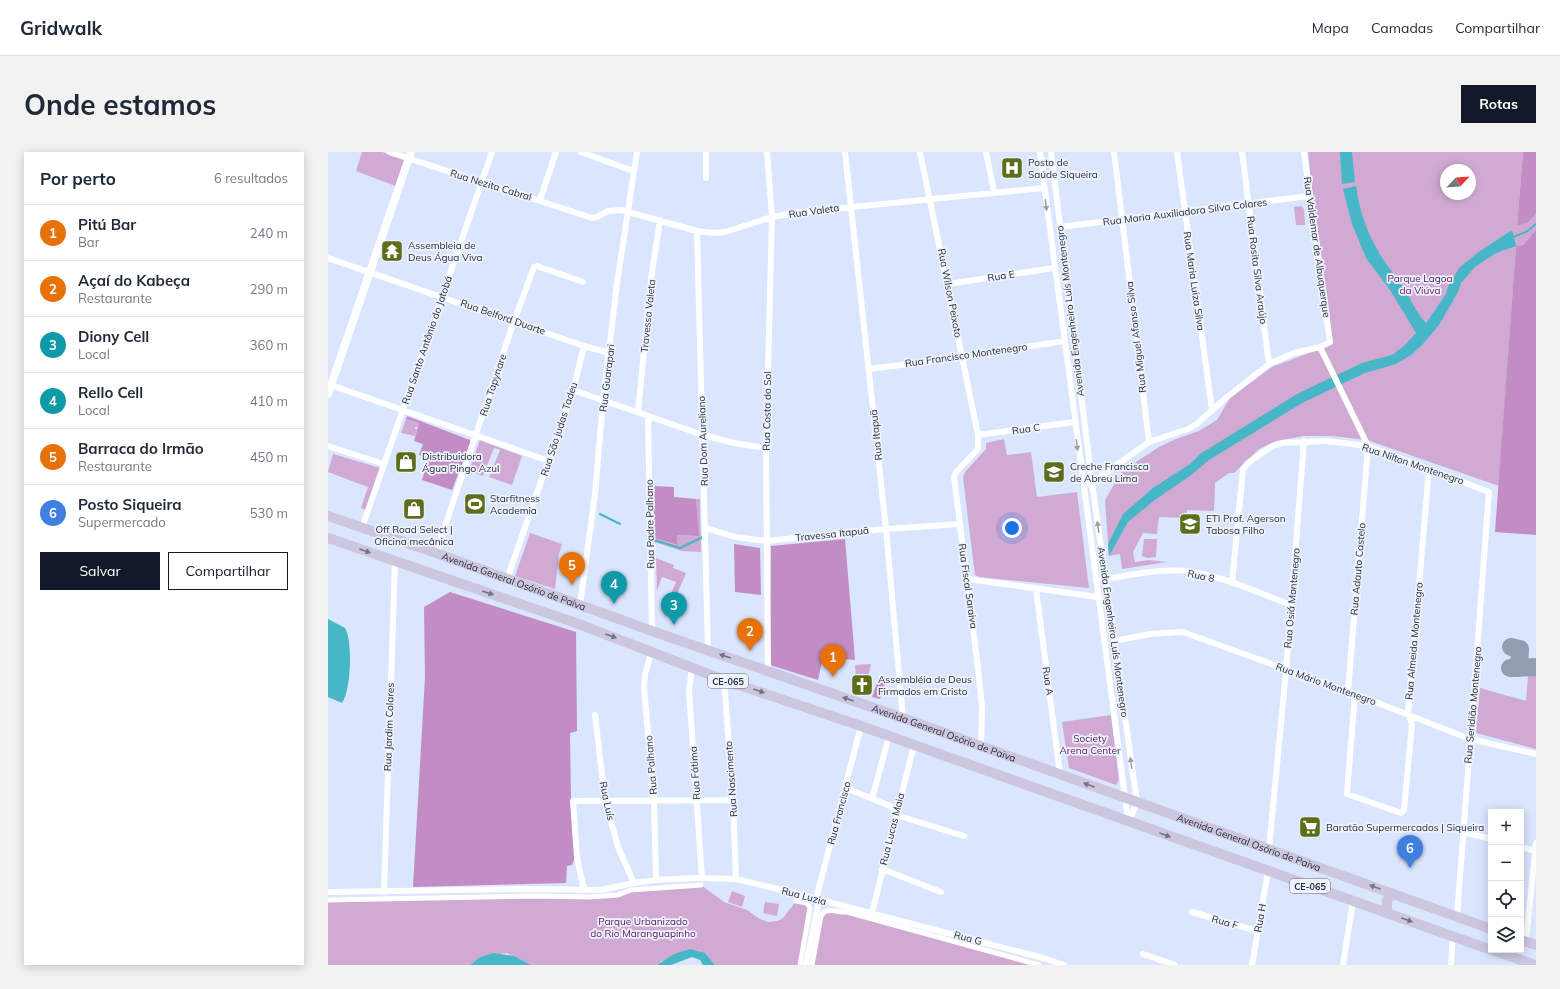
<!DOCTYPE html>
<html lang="pt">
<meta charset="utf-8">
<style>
:root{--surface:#fff;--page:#f2f2f3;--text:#1f2937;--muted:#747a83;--line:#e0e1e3;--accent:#111827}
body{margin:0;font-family:Mulish,sans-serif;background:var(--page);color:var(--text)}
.controls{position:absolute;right:12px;bottom:12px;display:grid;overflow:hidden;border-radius:0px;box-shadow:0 2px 10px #0003}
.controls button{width:36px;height:36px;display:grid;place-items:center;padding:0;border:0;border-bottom:1px solid var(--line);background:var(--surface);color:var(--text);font:20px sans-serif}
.compass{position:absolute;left:1112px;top:12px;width:36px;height:36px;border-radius:50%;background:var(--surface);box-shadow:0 2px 10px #0003;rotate:65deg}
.you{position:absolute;left:684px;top:376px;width:14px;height:14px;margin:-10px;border:3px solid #fff;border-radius:50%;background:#1a73e8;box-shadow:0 0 0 6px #1a73e833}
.badge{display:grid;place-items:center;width:26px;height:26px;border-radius:50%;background:var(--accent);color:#fff;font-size:13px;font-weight:700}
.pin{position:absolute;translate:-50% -33px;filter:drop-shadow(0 1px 2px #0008)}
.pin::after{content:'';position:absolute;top:21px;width:14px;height:12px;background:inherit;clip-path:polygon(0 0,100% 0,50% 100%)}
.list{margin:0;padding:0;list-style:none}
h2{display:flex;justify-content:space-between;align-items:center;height:52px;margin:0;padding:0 16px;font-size:17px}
h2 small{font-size:13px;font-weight:400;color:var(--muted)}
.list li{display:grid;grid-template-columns:26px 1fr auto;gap:12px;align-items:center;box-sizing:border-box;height:56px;padding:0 16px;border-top:1px solid var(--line)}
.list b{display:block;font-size:15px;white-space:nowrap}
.list p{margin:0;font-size:13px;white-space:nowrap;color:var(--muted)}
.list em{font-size:13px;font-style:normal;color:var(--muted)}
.actions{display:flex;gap:8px;padding:12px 16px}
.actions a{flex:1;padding:9px 0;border:1px solid var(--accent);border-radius:0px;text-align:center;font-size:14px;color:var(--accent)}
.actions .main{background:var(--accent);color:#fff}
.icon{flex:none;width:22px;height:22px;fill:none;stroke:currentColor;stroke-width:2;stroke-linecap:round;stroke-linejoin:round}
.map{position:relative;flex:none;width:1208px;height:813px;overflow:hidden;border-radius:0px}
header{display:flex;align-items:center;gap:24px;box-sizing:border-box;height:56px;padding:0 20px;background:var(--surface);border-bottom:1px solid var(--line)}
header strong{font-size:19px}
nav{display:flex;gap:22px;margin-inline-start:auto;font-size:14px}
.intro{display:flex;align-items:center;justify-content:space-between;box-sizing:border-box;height:96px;padding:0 24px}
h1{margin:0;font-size:28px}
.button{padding:10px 18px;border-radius:0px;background:var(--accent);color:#fff;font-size:14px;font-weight:700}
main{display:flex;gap:24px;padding:0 24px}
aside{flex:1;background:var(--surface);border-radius:0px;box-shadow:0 2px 10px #0003}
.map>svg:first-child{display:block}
.green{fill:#d1aad3;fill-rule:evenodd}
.forest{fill:#c28cc5}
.water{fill:#47b6c6}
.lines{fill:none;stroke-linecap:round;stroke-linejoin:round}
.stream{stroke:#47b6c6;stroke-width:2}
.taxiway{stroke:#949caf;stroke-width:18}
.pedestrian{stroke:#fff;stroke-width:5}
.minor{stroke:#fff;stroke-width:6}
.tertiary{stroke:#fff;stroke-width:8}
.primary{stroke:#ccc6df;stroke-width:10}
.oneway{fill:#9fa0a5}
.oneway2{fill:#727282}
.labels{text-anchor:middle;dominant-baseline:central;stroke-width:3.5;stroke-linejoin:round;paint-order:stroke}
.shield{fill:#eef2fc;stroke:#646871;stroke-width:1}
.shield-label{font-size:9px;font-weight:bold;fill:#292d36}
.poi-label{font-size:10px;fill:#292d36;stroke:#eef2fc;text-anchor:start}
.street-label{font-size:10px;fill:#292d36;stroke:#eef2fc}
.park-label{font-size:10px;fill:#59175e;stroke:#eef2fc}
</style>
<header>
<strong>Gridwalk</strong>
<nav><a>Mapa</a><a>Camadas</a><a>Compartilhar</a></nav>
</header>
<div class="intro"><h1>Onde estamos</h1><a class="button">Rotas</a></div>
<main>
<aside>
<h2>Por perto<small>6 resultados</small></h2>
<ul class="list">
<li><span class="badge" style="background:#e8710a">1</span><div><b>Pitú Bar</b><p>Bar</p></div><em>240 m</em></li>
<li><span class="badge" style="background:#e8710a">2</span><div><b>Açaí do Kabeça</b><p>Restaurante</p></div><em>290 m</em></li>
<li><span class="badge" style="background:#0f9aa8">3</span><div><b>Diony Cell</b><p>Local</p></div><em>360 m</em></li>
<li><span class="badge" style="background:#0f9aa8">4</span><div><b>Rello Cell</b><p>Local</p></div><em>410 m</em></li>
<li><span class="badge" style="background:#e8710a">5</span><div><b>Barraca do Irmão</b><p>Restaurante</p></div><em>450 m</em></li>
<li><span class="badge" style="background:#3f7fe0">6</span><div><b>Posto Siqueira</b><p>Supermercado</p></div><em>530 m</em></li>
</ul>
<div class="actions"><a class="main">Salvar</a><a>Compartilhar</a></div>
</aside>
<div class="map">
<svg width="1208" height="813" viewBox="0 0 1208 813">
<rect width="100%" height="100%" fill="#dae5fe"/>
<!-- green -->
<path class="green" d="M 34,0 L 54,0 L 78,8 L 70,35 L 28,19 Z
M 980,0 L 1195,0 L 1189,74 L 1201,70 L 1208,61 L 1208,78 L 1195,93 L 1188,94 L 1171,334 L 1039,288 L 1004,284 L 976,284 L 948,289 L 931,297 L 906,321 L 901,321 L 887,331 L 886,359 L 859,358 L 858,366 L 831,365 L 829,382 L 815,381 L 805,400 L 807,410 L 821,408 L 839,410 L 794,417 L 792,402 L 781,404 L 777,348 L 794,319 L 831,295 L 848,287 L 871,279 L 889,268 L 902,246 L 944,215 L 1005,192 L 985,50 ZM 1118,18 L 1142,18 L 1142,42 L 1118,42 Z
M 973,54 L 976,57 L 977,73 L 968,73 L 966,55 Z
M 78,267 L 91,271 L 90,275 L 87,275 L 87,277 L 89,277 L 87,284 L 73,281 Z
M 676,287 L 679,303 L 703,300 L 709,345 L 749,340 L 761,436 L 651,425 L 647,423 L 635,326 L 637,320 L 658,297 L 658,291 Z
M 152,288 L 194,304 L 184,333 L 161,325 L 172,298 L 166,296 L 155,324 L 141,319 Z
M 5,302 L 52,316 L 38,358 L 33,356 L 40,335 L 0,320 Z
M 368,347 L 372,347 L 373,400 L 354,399 L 326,390 L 327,386 L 348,393 L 349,383 L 370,384 Z
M 202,381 L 234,392 L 231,402 L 227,437 L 187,424 Z
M 816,387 L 829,387 L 828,405 L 819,406 L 814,404 Z
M 328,406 L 346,413 L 345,416 L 358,421 L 350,440 L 350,445 L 343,442 L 348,430 L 334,425 L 329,439 Z
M 543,512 L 540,525 L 528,525 L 527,513 Z
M 1208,517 L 1208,597 L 1148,581 L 1152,536 L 1198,549 L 1200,524 L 1197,523 L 1201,519 Z
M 783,563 L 791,628 L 788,633 L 741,616 L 734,570 Z
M 373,733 L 396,750 L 419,758 L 432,767 L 440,770 L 450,769 L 455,766 L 468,749 L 481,753 L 472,813 L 387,813 L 377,801 L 334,809 L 329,813 L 203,813 L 179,801 L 152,805 L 142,813 L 0,813 L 0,748 L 275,745 L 303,738 Z
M 404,739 L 417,744 L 414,755 L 400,750 Z
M 437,750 L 451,752 L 449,764 L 435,761 Z
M 504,758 L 711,813 L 484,813 L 493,764 Z"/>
<!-- forest -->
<path class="forest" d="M 1195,0 L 1208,0 L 1208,61 L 1201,70 L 1189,74 Z
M 1208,78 L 1208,383 L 1167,380 L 1188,94 L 1195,93 Z
M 79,264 L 142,288 L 142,292 L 124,338 L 94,328 L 101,306 L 91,303 L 95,292 L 86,289 L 91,271 L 78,267 Z
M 325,334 L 346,335 L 346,345 L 368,347 L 371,384 L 349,383 L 349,393 L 327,386 Z
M 517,387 L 527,508 L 504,506 L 504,502 L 496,501 L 490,528 L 442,513 L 443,394 Z
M 406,392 L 432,396 L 433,443 L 407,440 Z
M 122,440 L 248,480 L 249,579 L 242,581 L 243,648 L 248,704 L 244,713 L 239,714 L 238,731 L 85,735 L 97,525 L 96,455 Z
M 551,525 L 559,526 L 552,547 L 544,545 Z"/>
<!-- water -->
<path class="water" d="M 1012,0 L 1024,0 L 1027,30 L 1014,32 Z
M 1028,34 C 1032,63 1042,89 1059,113 C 1066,123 1074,132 1080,143 C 1087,155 1088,160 1098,171 L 1118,142 L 1121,132 L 1132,115 L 1152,99 L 1184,78 L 1188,94 L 1168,101 L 1147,115 L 1133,131 L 1130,140 L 1111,173 L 1094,193 L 1083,203 L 1068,212 L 1037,221 L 974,251 L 881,308 L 862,324 L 828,347 L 800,370 L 781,404 L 780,392 L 795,362 L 825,336 L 862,312 L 872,302 L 969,242 L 1034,211 L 1064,203 L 1076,194 L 1088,181 L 1062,138 L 1038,106 L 1024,72 L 1015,37 Z
M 0,467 L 17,476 C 25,489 23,539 14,551 L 0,545 Z
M 362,797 L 377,801 L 387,813 L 375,813 L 372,808 L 364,805 L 343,813 L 329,813 L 346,802 Z
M 166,801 L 186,804 L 203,813 L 142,813 L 152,805 Z"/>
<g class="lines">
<!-- stream -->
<path class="stream" d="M 1185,85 L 1198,80 L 1208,72
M 272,362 L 292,372
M 326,388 L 352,396 L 375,385"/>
<!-- taxiway -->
<path class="taxiway" d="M 1183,495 L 1192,497 L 1191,516
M 1182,516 L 1208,515"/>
<!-- pedestrian -->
<path class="pedestrian" d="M 0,748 L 208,744 L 261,745 L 290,743 L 303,738 L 373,733
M 468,749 L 479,751 L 482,756 L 472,813
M 484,813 L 493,764 L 496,760 C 504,756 511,761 519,760 L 711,813"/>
<!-- minor -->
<path class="minor" d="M 61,0 L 264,66 L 269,65 L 280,59 L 293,58 L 369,79 L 386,81 L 397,80 L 444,65 L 474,60 L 716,36
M 253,0 L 305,19
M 439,0 L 444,65 L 438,296 L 440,519
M 517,0 L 558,377 L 575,566
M 592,0 L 650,283 L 650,297 L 628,320 L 626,325 L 650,516 L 654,555 L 653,594
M 658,0 L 666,40
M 712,0 L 800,668
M 723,0 L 764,331 L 809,650 L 801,669
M 786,0 L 821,290
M 849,0 L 884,258
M 914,0 L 941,212
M 378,26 L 378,0
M 212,48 L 228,0
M 732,75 L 981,44
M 369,79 L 380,498
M 0,106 L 256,194 L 282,201
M 620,132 L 726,116
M 992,195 L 1040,294 L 1020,540
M 541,217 L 634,205 L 736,189
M 0,232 L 221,309
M 245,238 L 375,283 L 406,291 L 438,296
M 310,260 L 323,127 L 332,68
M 320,264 L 324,479
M 650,283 L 746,270
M 0,294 L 56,312
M 762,332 L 821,290 L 860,277 L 870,271 L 899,245 L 941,212 L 966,201 L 992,195 L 1002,190 L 976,0
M 34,376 L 164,0
M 378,376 L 407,385 L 438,389 L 558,377 L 632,372
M 108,401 L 186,169 L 206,115 L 209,114 L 255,130
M 179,427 L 245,238 L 256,194
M 640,427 L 770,445
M 768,429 C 796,424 836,415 865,420 C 899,426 931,441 963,453
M 904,431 L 915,317 L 920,311 L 944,294 L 954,291 L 998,289 L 1040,294 L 1161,340 L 1129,765
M 708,437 L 732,622
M 252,453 L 267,342 L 275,249 L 289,131 L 309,0
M 786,489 L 822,482 L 855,480 L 1027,542 L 1142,587 L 1208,602
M 324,499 L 317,522 L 316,536 L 326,647 L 328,728
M 364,515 L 361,539 L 374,726
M 396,528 L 405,648 L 408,727
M 1027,542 L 1019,642 L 1073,661 L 1076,658 L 1084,572 L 1080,562 L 1101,317
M 267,563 L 277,648 L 290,695 L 306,731
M 518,636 L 569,657
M 544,647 L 561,584
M 568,663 L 636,684
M 1135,680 L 1163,687
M 1193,695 L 1208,699
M 941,697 L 958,519 L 976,289
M 554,717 L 613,740
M 256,738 L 249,706 L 245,649 L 405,648
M 0,740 L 201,737 L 273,738 L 306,731 L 328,728 L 366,726 L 408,727 L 462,740 L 715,806 L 736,813
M 56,740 L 67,410
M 488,747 L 533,574
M 864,760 L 929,779
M 544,761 L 586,593
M 1198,789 L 1208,691
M 815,802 L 847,813
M 478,813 L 491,748
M 924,813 L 940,719
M 1015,813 L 1025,749
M 1123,813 L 1125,784"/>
<!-- tertiary -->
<path class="tertiary" d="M 0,242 L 83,0"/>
<!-- primary -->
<g class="primary">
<path id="s1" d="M 0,364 L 108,401 L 324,479 L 575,566 L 1163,777"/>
<path d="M 0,386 L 248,471 L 396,528 L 533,574 L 1163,798"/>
<path d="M 1059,761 L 1059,748 L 1065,742"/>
<path d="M 1193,788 L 1208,793"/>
<path d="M 1164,798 L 1207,813"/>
</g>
</g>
<!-- one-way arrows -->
<defs><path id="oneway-solid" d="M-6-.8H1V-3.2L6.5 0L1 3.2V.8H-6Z"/></defs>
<g class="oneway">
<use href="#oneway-solid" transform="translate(718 53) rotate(83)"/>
<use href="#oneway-solid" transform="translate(749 293) rotate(82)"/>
<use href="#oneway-solid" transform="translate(770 375) rotate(-98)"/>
<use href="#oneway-solid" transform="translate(803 611) rotate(-98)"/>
</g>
<g class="oneway2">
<use href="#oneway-solid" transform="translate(37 399) rotate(19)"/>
<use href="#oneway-solid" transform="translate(160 441) rotate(19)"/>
<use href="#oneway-solid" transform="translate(283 484) rotate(20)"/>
<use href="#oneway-solid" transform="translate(397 504) rotate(-161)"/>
<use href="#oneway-solid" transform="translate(431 539) rotate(19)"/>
<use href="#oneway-solid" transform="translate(520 547) rotate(-161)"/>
<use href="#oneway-solid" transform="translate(761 633) rotate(-160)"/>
<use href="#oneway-solid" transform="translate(837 683) rotate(20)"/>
<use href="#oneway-solid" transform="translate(1047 735) rotate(-160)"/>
<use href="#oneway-solid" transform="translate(1079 768) rotate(20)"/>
</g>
<!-- icons -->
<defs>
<g id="hospital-square" transform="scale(1.15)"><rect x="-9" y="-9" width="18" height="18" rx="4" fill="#5c6e1a" stroke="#eef2fc"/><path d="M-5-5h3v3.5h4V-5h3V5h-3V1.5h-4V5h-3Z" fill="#fff"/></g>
<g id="temple-square" transform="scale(1.15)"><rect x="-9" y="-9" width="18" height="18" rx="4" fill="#5c6e1a" stroke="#eef2fc"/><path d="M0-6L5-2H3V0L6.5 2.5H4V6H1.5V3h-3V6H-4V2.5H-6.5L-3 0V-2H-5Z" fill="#fff"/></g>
<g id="shop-square" transform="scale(1.15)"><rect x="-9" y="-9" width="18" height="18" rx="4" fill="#5c6e1a" stroke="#eef2fc"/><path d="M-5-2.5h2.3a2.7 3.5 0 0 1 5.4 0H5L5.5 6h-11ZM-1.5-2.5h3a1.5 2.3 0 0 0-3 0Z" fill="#fff"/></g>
<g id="school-square" transform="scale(1.15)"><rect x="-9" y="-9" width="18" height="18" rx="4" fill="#5c6e1a" stroke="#eef2fc"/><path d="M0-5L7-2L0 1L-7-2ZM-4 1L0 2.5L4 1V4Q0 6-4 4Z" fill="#fff"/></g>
<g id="stadium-square" transform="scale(1.15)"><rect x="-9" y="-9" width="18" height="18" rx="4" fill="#5c6e1a" stroke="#eef2fc"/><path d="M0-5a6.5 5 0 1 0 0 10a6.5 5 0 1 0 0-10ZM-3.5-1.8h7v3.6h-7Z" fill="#fff"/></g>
<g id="church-square" transform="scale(1.15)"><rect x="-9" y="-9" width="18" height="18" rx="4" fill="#5c6e1a" stroke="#eef2fc"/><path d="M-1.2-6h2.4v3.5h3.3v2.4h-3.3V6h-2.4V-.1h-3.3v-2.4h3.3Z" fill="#fff"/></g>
<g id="supermarket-square" transform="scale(1.15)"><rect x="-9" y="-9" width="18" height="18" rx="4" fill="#5c6e1a" stroke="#eef2fc"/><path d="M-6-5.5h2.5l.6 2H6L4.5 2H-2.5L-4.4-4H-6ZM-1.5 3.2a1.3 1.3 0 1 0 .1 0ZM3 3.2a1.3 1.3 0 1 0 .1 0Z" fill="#fff"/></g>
</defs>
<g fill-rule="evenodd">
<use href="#hospital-square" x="684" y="16"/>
<use href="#temple-square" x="64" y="99"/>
<use href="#shop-square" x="78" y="310"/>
<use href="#school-square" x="726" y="320"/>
<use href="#stadium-square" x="147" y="352"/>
<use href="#shop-square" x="86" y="357"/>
<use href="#school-square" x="862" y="372"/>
<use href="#church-square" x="534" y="533"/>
<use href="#supermarket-square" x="982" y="675"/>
</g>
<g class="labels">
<!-- shield labels -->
<g class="shield">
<rect x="380" y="522" width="40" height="14" rx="3"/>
<rect x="962" y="727" width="40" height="14" rx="3"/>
</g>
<g class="shield-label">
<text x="400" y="529">CE-065</text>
<text x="982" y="734">CE-065</text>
</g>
<!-- poi labels -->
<g class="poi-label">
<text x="700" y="10">Posto de<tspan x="700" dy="12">Saúde Siqueira</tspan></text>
<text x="80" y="93">Assembleia de<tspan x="80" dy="12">Deus Água Viva</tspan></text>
<text x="94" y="304">Distribuidora<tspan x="94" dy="12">Água Pingo Azul</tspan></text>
<text x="742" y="314">Creche Francisca<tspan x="742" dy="12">de Abreu Lima</tspan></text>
<text x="162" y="346">Starfitness<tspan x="162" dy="12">Academia</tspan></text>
<text x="878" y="366">ETI Prof. Agerson<tspan x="878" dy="12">Tabosa Filho</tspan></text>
<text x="86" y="377" text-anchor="middle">Off Road Select |<tspan x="86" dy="12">Oficina mecânica</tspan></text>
<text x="550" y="527">Assembléia de Deus<tspan x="550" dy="12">Firmados em Cristo</tspan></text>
<text x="998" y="675">Baratão Supermercados | Siqueira</text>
</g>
<!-- street labels -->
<g class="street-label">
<text transform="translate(163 33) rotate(17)">Rua Nezita Cabral</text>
<text transform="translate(486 59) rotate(-8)">Rua Valeta</text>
<text transform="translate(857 60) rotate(-7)">Rua Maria Auxiliadora Silva Colares</text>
<text transform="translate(989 95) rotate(82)">Rua Valdemar de Albuquerque</text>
<text transform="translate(929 118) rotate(83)">Rua Rosita Silva Araújo</text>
<text transform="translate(673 124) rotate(-9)">Rua E</text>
<text transform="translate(866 129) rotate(82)">Rua Maria Luiza Silva</text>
<text transform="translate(622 141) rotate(79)">Rua Wilson Peixoto</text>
<text transform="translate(742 159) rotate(-97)">Avenida Engenheiro Luís Montenegro</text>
<text transform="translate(320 164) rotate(-84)">Travessa Valeta</text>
<text transform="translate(175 165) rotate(19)">Rua Belford Duarte</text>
<text transform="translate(808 185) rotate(-97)">Rua Miguel Afonso Silva</text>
<text transform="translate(99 188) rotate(-71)">Rua Santo Antônio do Jatobá</text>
<text transform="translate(638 203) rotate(-8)">Rua Francisco Montenegro</text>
<text transform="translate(279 226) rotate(-83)">Rua Guarapari</text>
<text transform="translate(165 233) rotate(-72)">Rua Tapynare</text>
<text transform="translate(439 259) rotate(-89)">Rua Costa do Sol</text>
<text transform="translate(231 277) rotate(-72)">Rua São judas Tadeu</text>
<text transform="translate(698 277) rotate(-8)">Rua C</text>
<text transform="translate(548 283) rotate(-96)">Rua Itapuã</text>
<text transform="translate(375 289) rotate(-92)">Rua Dom Aureliano</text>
<text transform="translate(1085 312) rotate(19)">Rua Nilton Montenegro</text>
<text transform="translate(322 372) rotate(-91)">Rua Padre Palhano</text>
<text transform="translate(504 382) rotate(-6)">Travessa Itapuã</text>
<text transform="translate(1030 417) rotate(-85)">Rua Adauto Castelo</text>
<text transform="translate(873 424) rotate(12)">Rua 8</text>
<text stroke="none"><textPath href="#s1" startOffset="197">Avenida General Osório de Paiva</textPath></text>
<text transform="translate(640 434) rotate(82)">Rua Fiscal Saraiva</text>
<text transform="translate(964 446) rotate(-85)">Rua Osiá Montenegro</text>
<text transform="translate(785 480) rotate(82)">Avenida Engenheiro Luís Montenegro</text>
<text transform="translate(1086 489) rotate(-85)">Rua Almeida Montenegro</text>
<text transform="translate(720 529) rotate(82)">Rua A</text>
<text transform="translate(998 532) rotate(20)">Rua Mário Montenegro</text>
<text transform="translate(1145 553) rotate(-85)">Rua Seridião Montenegro</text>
<text transform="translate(61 575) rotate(-88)">Rua Jardim Colares</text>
<text stroke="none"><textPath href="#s1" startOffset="653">Avenida General Osório de Paiva</textPath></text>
<text transform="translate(323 613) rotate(-95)">Rua Palhano</text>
<text transform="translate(367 621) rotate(-94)">Rua Fátima</text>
<text transform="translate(403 627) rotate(-94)">Rua Nascimento</text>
<text transform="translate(279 649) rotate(78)">Rua Luís</text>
<text transform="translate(511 661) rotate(-75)">Rua Francisco</text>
<text transform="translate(564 677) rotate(-76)">Rua Lucas Maia</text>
<text stroke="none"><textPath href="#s1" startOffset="977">Avenida General Osório de Paiva</textPath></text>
<text transform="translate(476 744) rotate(15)">Rua Luzia</text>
<text transform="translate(932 766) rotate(-80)">Rua H</text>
<text transform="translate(897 770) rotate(16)">Rua F</text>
<text transform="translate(640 786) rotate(15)">Rua G</text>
</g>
<!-- park labels -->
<g class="park-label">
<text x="1092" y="126">Parque Lagoa<tspan x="1092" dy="12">da Viúva</tspan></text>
<text x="762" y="586">Society<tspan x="762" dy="12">Arena Center</tspan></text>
<text x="315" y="769">Parque Urbanizado<tspan x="315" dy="12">do Rio Maranguapinho</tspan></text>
</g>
</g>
</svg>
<div class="controls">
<button>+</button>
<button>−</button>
<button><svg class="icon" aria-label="locate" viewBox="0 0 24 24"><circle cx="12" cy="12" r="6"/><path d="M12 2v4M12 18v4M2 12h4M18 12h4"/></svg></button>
<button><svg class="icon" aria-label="layers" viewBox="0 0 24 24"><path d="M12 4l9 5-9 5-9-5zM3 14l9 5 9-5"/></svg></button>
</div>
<svg class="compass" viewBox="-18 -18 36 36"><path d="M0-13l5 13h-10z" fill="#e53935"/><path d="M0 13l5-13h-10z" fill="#747a83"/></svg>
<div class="you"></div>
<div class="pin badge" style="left:505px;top:525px;background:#e8710a">1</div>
<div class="pin badge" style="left:422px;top:499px;background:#e8710a">2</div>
<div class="pin badge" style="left:346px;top:473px;background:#0f9aa8">3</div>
<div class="pin badge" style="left:286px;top:452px;background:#0f9aa8">4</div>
<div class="pin badge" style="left:244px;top:433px;background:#e8710a">5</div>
<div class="pin badge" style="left:1082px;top:716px;background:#3f7fe0">6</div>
</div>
</main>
